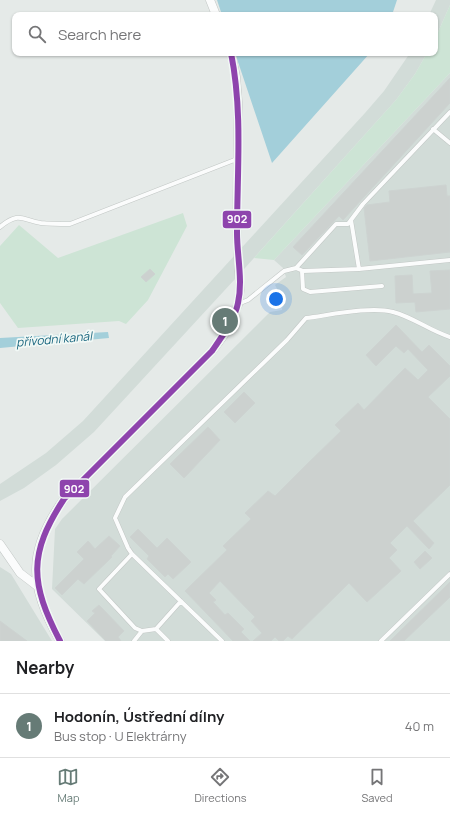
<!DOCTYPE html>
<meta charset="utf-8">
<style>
:root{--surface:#fff;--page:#f6f6f6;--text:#202124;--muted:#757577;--line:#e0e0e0;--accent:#667b76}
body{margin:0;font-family:Manrope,sans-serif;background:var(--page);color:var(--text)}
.you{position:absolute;left:276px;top:299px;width:14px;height:14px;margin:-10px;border:3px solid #fff;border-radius:50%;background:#1a73e8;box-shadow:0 0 0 6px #1a73e833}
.badge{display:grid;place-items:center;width:26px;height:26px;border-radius:50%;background:var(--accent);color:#fff;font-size:13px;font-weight:700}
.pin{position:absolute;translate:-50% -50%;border:2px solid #fff;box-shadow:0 1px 4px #0006}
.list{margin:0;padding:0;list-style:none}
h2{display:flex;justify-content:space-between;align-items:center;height:52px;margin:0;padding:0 16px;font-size:17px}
h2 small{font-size:13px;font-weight:400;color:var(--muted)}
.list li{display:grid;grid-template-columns:26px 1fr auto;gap:12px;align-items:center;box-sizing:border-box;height:64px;padding:0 16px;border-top:1px solid var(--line)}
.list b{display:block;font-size:15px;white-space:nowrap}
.list p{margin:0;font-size:13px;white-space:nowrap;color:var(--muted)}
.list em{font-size:13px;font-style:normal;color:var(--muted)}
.icon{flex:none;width:22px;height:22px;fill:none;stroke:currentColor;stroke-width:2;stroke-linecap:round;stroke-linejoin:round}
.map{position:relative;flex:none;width:450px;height:641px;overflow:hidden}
.search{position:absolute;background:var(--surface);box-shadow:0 1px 3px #0004;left:12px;right:12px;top:12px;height:44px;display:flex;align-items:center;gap:10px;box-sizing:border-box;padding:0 14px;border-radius:8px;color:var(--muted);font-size:15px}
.sheet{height:116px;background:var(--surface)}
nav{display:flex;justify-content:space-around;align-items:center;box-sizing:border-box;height:56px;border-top:1px solid var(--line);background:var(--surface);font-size:11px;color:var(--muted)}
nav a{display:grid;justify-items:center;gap:2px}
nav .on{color:var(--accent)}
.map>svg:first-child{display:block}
.built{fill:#d2dcd8}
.green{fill:#cde4d5}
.water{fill:#a3cfda}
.building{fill:#ccd1cf;stroke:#cdd3d1}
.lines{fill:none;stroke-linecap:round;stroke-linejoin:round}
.service-casing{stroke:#c2c7c5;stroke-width:5}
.minor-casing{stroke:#c2c7c5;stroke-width:9}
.service{stroke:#fbfcfc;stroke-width:4}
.minor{stroke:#fbfcfc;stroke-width:8}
.bus-1-casing{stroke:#f2f9f6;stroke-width:9}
.bus-1{stroke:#8e44ad;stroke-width:6}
.labels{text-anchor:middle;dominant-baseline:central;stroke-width:3.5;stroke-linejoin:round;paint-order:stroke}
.water-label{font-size:12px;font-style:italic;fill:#18657e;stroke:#f2f9f6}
.line-badge{stroke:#f2f9f6;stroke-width:1.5}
.badge-label{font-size:11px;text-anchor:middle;font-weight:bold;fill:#fff}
</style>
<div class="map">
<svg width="450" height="641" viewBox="0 0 450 641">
<rect width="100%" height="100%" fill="#e5eae8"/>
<!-- built -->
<path class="built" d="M 436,0 L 450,0 L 450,5 L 435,39 L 435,15 L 429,15 Z
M 410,53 L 427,53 L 415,74 L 396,100 L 235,279 L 94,432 L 56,465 L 24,488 L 0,501 L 0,484 L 46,453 L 83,421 L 365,113 L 384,91 Z
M 450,73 L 450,641 L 105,641 L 52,589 L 55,529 L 62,519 L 270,312 L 282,310 L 283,300 L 275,285 L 286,277 L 283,268 L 274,260 Z
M 0,567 L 11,574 L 52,641 L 0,641 Z"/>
<!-- green -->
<path class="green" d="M 450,5 L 450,73 L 274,260 L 254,258 L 396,100 L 415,74 L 427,53 L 435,53 L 435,39 Z
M 183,213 L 187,226 L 148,300 L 126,324 L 119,321 L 18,328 L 0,303 L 0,246 L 19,225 L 58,258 Z"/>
<!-- water -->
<path class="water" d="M 217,0 L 397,0 L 392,15 L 222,15 Z
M 235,53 L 370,53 L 272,163 Z
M 108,332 L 109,338 L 0,348 L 0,338 Z"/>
<!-- building -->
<path class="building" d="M 450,78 L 450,103 L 343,220 L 339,216 L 302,255 L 293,247 Z
M 446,185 L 447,196 L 450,196 L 450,252 L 370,261 L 364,208 L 367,205 L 390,202 L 389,191 Z
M 150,269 L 155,274 L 146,282 L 141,277 Z
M 450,270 L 450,309 L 416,312 L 415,302 L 396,303 L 395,276 L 412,275 L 413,294 L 432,293 L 430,271 Z
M 396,325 L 422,352 L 429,345 L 450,366 L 450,376 L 428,397 L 450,419 L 450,485 L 413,521 L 434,543 L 429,549 L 407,526 L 390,543 L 397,550 L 389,558 L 401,571 L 367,602 L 349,583 L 292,639 L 288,636 L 283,641 L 279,641 L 275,637 L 271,641 L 253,641 L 262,633 L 251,621 L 255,617 L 220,581 L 209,593 L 216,600 L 213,602 L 225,615 L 228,613 L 244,629 L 241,632 L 250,641 L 233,641 L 185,591 L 227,550 L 223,546 L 251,519 L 245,513 L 268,491 L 275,496 L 302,469 L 341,431 L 335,425 L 358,403 L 364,410 L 405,368 L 418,380 L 428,370 L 408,349 L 404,353 L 396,346 L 376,366 L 366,355 Z
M 244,392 L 255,403 L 235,423 L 224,412 Z
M 208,427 L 220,440 L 184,478 L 170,464 Z
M 138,529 L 157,548 L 167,538 L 191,562 L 173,579 L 168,574 L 165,577 L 147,559 L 149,556 L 130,537 Z
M 109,536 L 120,546 L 111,556 L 112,557 L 84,584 L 78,579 L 62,595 L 55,588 L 84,559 L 77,552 L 88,541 L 95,549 Z
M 425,551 L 432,558 L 420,569 L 414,562 Z
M 450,582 L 450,597 L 404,641 L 390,641 Z
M 99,605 L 124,631 L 118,637 L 121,641 L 106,641 L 87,621 L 95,613 L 92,611 Z
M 0,621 L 27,641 L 0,641 Z"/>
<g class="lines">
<!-- service casing -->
<g class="service-casing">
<path id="service" d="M 433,129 L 450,143
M 351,220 L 359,269 L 450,260
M 0,227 C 19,211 22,220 41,223 C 51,224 60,224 70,224 L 237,159
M 296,268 L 303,271 L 359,269
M 302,271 L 303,289 L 310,292 L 382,286
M 238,304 L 248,300 L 284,271 L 296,268 L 336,224 L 348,224 L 363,204 L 450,112
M 132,554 L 99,589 L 135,628 L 142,631 L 156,629
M 134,641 L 142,631
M 168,641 L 156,629 L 181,601
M 222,641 L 132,554 L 128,548 L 115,518 L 125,497 L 287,340 L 306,318 C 330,315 371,306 393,312 C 413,317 430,331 450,337
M 381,641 L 450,574"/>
</g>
<!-- minor casing -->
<g class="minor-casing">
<path id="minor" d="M 210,0 L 216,15
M 0,544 L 20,573 L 37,586
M 60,641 C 29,587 26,551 64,499 L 212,351 L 224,335 L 231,319 L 238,305 L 240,290 L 237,235 L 238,102 L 236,77 L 231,53"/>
</g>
<!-- service -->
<use href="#service" class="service"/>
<!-- minor -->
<use href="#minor" class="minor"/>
<!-- bus-1 casing -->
<g class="bus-1-casing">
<path id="bus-1" d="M 60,641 C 30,583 28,554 64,499 L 212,351 C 221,338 235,319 238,303 C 243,280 237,256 237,233 C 237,173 243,112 231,53"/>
</g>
<!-- bus-1 -->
<use href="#bus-1" class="bus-1"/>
</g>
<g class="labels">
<!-- water labels -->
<g class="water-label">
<text transform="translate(54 339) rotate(-5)">přívodní kanál</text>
</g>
</g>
<g class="line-badge">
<rect x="222" y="210" width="30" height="19" rx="4" fill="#8e44ad"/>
<rect x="59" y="479" width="31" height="19" rx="4" fill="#8e44ad"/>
</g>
<g class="badge-label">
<text x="237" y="223">902</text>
<text x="74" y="493">902</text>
</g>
</svg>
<div class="you"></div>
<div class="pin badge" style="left:225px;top:321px">1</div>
<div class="search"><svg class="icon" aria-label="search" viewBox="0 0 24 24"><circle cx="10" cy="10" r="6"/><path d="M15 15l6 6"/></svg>Search here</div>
</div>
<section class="sheet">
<h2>Nearby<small></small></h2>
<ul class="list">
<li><span class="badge">1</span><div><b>Hodonín, Ústřední dílny</b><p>Bus stop · U Elektrárny</p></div><em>40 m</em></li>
</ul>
</section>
<nav>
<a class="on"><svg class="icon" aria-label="map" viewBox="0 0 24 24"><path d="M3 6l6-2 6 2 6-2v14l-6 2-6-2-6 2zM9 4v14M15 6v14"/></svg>Map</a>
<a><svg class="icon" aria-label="directions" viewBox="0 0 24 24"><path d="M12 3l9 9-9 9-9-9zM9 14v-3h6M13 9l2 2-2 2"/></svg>Directions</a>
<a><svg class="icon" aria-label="saved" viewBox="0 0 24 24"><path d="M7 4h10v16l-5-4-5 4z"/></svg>Saved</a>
</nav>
